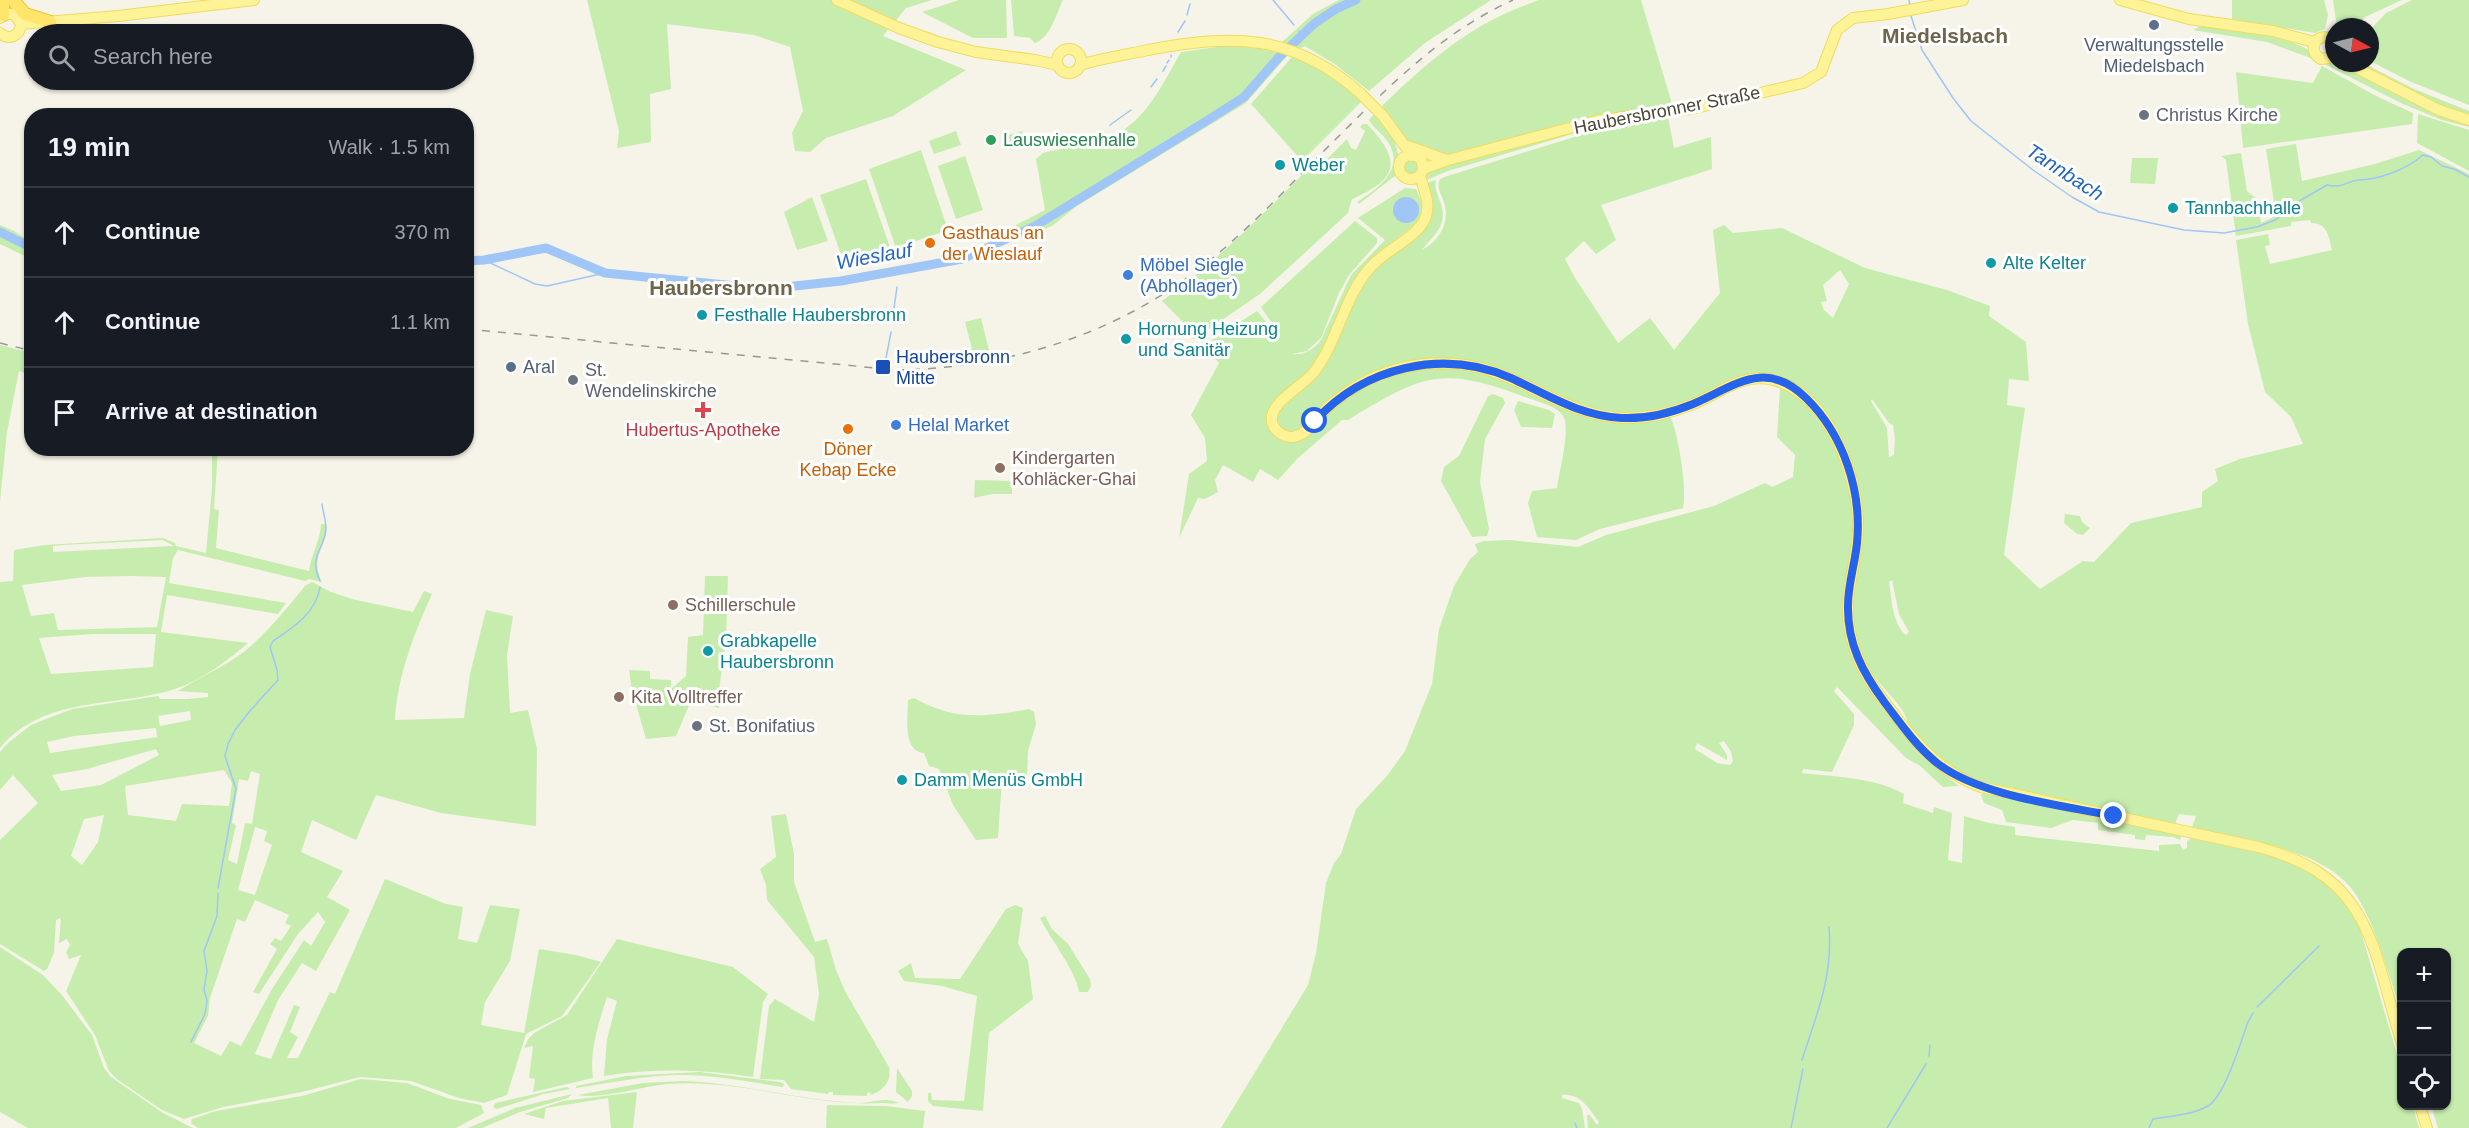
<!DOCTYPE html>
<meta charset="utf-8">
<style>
:root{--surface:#171b24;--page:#242831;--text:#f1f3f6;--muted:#9ea1a6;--line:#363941}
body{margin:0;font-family:Arial,sans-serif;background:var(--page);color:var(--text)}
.controls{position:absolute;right:18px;bottom:18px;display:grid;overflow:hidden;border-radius:12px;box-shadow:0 2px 4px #0004}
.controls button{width:54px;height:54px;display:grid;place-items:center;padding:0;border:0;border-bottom:2px solid var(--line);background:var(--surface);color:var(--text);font:30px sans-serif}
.compass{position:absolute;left:2325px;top:18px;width:54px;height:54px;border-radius:50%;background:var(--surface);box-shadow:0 2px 4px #0004;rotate:97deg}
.stop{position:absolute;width:18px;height:18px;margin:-14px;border:4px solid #2563eb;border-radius:50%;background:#fff}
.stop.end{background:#2563eb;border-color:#fff;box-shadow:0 2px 6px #0008}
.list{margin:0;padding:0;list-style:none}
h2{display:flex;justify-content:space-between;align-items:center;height:78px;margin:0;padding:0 24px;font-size:26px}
h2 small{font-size:20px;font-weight:400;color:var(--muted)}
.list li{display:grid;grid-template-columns:39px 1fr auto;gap:18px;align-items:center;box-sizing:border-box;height:90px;padding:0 24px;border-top:2px solid var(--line)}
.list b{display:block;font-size:22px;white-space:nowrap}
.list em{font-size:20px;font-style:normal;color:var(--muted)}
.icon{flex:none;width:33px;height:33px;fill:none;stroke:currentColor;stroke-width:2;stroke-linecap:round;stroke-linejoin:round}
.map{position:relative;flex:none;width:2469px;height:1128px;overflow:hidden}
.search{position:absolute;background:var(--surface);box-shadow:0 2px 4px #0004;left:24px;top:24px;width:450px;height:66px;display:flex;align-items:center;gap:15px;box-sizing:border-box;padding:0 21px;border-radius:33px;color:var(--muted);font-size:22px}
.panel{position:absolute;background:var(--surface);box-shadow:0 2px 4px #0004;left:24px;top:108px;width:450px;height:348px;border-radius:24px}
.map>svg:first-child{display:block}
.green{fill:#c6edae;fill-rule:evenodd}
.water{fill:#a0c5f7}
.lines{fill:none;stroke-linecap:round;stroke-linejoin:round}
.stream{stroke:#a0c5f7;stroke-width:1.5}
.river{stroke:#a0c5f7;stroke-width:9}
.major-casing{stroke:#efdc5d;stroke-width:12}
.highway-casing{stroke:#ecc62c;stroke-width:14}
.major{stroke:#fff398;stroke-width:10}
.highway{stroke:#ffe66a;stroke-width:12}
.rail{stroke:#989898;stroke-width:1.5;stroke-dasharray:8 8;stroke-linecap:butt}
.major-bridge-casing{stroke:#efdc5d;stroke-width:12;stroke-linecap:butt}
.major-bridge{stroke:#fff398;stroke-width:10}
.route{stroke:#2563eb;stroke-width:8}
.service-dot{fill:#5c6f8a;stroke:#fff;stroke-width:2}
.worship-dot{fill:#6b7280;stroke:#fff;stroke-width:2}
.leisure-dot{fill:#2e9e5b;stroke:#fff;stroke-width:2}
.culture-dot{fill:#0f9aa8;stroke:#fff;stroke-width:2}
.food-dot{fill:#e8710a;stroke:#fff;stroke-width:2}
.shop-dot{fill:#3f7fe0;stroke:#fff;stroke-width:2}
.transit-dot{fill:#1a4fb4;stroke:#fff;stroke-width:2}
.health-dot{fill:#e0444e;stroke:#fff;stroke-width:2}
.education-dot{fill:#8d6e63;stroke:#fff;stroke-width:2}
.labels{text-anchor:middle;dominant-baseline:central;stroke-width:6;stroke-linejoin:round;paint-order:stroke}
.service-label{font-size:18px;fill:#4e5e75;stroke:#fff}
.street-label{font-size:18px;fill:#4a4636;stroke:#fff}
.worship-label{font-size:18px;fill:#5b616d;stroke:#fff;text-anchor:start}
.leisure-label{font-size:18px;fill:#27864d;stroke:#fff;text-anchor:start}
.culture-label{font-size:18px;fill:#0d838f;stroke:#fff;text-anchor:start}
.food-label{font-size:18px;fill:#c56008;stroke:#fff;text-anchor:start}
.shop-label{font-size:18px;fill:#366cbe;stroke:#fff;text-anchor:start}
.transit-label{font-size:18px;fill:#164399;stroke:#fff;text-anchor:start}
.health-label{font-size:18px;fill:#be3a42;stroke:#fff}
.education-label{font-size:18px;fill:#785e54;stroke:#fff;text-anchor:start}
.water-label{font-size:20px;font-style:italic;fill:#2465c1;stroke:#fff}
.quarter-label{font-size:21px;font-weight:bold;fill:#6e664c;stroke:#fff}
</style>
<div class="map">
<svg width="2469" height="1128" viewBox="0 0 2469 1128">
<rect width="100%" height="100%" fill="#f6f4e8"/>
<!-- green -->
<path class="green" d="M 587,0 L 932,0 L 906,8 L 883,36 L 966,70 L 893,116 L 826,138 L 810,152 L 795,151 L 792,133 L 803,111 L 790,47 L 754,35 L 667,24 L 671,89 L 650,94 L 651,142 L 617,148 L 619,131 Z
M 959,0 L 1006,0 L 1007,38 L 973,38 L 922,12 Z
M 1011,0 L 1063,0 C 1056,14 1051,37 1035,43 L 1030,38 L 1014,36 Z
M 1339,0 L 1491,0 L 1425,43 L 1369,91 L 1336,65 L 1305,46 L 1301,48 L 1282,42 L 1313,14 Z
M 1539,0 L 1641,0 L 1673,107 L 1446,155 L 1407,141 L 1382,106 C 1417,72 1456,37 1500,16 C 1512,10 1526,5 1539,0 Z
M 2232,0 L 2324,0 L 2328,15 L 2325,29 L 2315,33 L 2232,19 Z
M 2333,0 L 2402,0 L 2365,17 L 2356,27 L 2337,27 Z
M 2412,0 L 2469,0 L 2469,105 L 2409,81 L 2370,61 L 2370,30 L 2386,13 Z
M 2201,26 C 2231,30 2280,34 2307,49 C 2311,52 2313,56 2316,60 L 2267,42 L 2193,30 Z
M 1224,46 L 1265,48 L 1288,55 L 1246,103 L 1077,206 L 1052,226 L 1022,239 L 1016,225 L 1045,210 L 1036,159 L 1043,153 C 1063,148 1104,141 1120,132 C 1148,116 1165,80 1181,52 Z
M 1292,57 C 1317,63 1345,82 1361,102 L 1302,161 L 1251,104 Z
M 2333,61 L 2469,124 L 2469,127 L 2442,120 L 2403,104 L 2324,64 Z
M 2357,63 L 2363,63 L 2414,89 L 2469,111 L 2469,117 L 2437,105 Z
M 2322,66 L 2378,97 L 2413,113 L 2412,124 L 2243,148 L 2236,72 L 2313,83 Z
M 1374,114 L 1394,139 L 1399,157 L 1395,176 L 1359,204 L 1357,202 C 1380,187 1408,167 1385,138 C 1380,132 1373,127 1369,120 Z
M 2418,114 L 2469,130 L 2469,171 L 2417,143 Z
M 1668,117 L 1674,148 L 1711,137 L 1712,169 L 1601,205 L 1616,240 L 1596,254 L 1584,241 L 1565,259 L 1575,278 L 1618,343 L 1650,318 L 1674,350 L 1720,293 L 1713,230 L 1724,225 L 1733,233 L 1782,228 L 1865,268 L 1947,290 L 1990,306 L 1989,316 L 2026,342 L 2029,381 L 2009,379 L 2007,405 L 2025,408 L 2004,555 L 2040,589 L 2083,561 L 2094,562 L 2131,523 L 2202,507 L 2202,492 L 2218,481 L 2215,469 L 2240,459 L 2303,444 L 2291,417 L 2265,392 L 2248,324 L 2236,240 L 2268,234 L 2270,245 L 2265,246 L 2270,264 L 2332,250 C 2329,237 2327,222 2311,223 L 2310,220 L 2291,222 L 2291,226 L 2236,236 L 2226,160 L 2221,156 L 2241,153 L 2247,191 L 2257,199 L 2261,223 L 2276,216 L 2266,149 L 2296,144 L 2302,181 L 2375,164 L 2419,150 L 2469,174 L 2469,1128 L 2438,1128 L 2431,1106 L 2446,1106 L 2446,952 L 2402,952 L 2401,1010 C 2389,977 2376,927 2358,898 C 2329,848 2243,840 2192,827 L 2196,816 L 2179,814 L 2175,824 L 2182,834 L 2180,840 L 2173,837 L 2146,835 L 2145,840 L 2135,839 L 2135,835 L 2098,830 L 2098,823 L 2073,820 L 2051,828 L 2006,822 L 2002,810 L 1984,803 L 1981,795 L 1992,784 C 1959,774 1930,760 1911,730 C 1908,725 1907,718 1904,713 C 1901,707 1895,701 1890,695 C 1875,678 1860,660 1855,638 C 1847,601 1861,565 1862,529 C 1865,485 1840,413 1802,388 C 1792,381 1779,378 1768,375 L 1672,408 L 1633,413 L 1595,411 L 1513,375 L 1431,360 L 1330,398 C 1319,408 1286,458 1276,418 L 1280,408 L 1300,392 L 1368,274 L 1420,232 L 1424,184 L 1436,180 C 1434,187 1437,192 1439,199 C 1450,225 1435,233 1422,250 C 1440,240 1450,223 1444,202 C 1441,193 1436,188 1440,179 L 1444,177 L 1594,131 L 1621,129 L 1626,122 ZM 1840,270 L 1849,284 L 1833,318 L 1824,310 L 1821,302 L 1827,301 L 1823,285 ZM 1872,399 L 1889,423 L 1893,425 L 1895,439 L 1894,455 L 1889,457 L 1887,428 L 1871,401 ZM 1892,580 L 1899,614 L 1909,632 L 1906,635 C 1892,623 1892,600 1889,582 Z
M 1620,122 L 1617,127 L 1596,127 L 1448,171 L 1424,181 L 1424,175 L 1428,170 L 1595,124 Z
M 1363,124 L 1367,124 C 1402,160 1399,179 1352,199 L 1348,213 L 1260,294 L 1194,339 L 1190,338 L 1195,334 L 1162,301 C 1215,263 1260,217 1306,171 L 1313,173 L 1347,139 L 1351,148 L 1356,150 L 1365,131 L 1360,127 Z
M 956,131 L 961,145 L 934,154 L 929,141 Z
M 1022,131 L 1025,138 L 1008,144 L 1005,136 Z
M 921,150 L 948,230 L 896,248 L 869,169 Z
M 965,156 L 983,210 L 956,219 L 938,166 Z
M 2132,158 L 2158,158 L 2155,184 L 2130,183 Z
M1404 167a8 8 0 1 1 16 0a8 8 0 1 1-16 0Z
M 866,179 L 891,250 L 845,266 L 820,195 Z
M 1405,188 L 1416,189 L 1423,206 L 1423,213 L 1418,222 L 1381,251 L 1309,375 L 1273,402 L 1268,411 L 1267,421 L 1285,440 L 1320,421 L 1353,391 L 1389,374 L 1441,366 L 1482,371 L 1587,415 L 1673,414 L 1671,418 C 1679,438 1687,488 1683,508 L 1600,529 L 1576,540 L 1537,537 L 1528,503 L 1532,491 L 1557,488 C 1559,473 1571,428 1563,416 C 1556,405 1535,401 1522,396 C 1439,365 1421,376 1348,420 L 1342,420 L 1298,458 L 1278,480 L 1260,469 L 1253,482 L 1223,465 L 1215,480 L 1218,492 L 1205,499 L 1198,498 L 1179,538 L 1189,474 L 1207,461 L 1205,438 L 1191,415 L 1219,363 L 1203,346 L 1257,311 L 1273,330 L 1275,328 L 1261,307 L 1355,221 L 1377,238 L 1377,243 L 1349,275 L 1339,293 L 1321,338 L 1307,351 L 1292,354 C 1305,355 1313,350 1321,340 L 1351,275 L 1385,240 L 1358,218 Z
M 812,197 L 828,241 L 797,250 L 784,212 Z
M 0,225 L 14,231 L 31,242 L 31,259 L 0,244 Z
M 981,318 L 990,354 L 979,356 L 973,353 L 965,322 Z
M 0,345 L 32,353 L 31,375 L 19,371 L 7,432 L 0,502 Z
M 1780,387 L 1800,397 L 1825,430 L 1838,452 L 1853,507 L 1854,530 L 1845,587 L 1855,664 L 1880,706 L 1897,727 L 1922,757 L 1959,786 L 1943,787 L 1919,765 L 1906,758 L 1837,687 L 1834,691 L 1854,714 L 1854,725 L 1832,772 L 1803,769 L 1802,773 C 1836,777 1874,777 1904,794 L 1903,803 L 1933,813 L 1934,807 L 1952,813 L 1948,860 L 1962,863 L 1964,816 L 1989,823 L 2015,827 L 2015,835 L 2159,851 L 2159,845 L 2180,844 L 2183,850 L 2187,848 L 2187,841 L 2192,838 L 2275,855 L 2305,866 L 2341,894 L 2359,925 L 2401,1068 L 2402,1106 L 2413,1106 L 2419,1128 L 1588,1128 L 1587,1116 L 1589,1114 L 1597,1125 L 1599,1122 C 1589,1109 1581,1093 1562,1095 L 1562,1098 L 1579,1103 L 1582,1109 L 1585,1128 L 1221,1128 L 1308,985 L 1316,953 L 1326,883 L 1334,863 L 1341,854 L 1356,809 L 1387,776 L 1405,751 L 1432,684 L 1439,629 L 1454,586 L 1470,559 L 1478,552 L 1475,544 L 1484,541 L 1510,540 L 1578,547 L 1606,535 L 1714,506 L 1765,483 L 1772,487 L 1793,477 L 1795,455 L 1777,437 ZM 1724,741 L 1731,752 L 1733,761 L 1730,765 L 1717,763 L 1695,749 L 1697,743 L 1727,760 L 1727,755 L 1719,743 Z
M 1493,394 L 1503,398 L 1505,403 L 1485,439 L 1480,482 L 1489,529 L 1487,536 L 1472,537 L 1441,481 L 1444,467 L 1459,456 L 1488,396 Z
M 1518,401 L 1549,410 L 1555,414 L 1552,428 L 1521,427 L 1514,410 Z
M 212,449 L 218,449 L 214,509 L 219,510 L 216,548 L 309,571 C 311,555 321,538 321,524 L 326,524 C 330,546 308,554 322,582 L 309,579 L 305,581 L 178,550 L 173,558 L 169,583 L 286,603 L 278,614 L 167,595 L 161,632 L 248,643 C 227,661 202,680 175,689 C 116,708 44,695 0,748 L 0,582 L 13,581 L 14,550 L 44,545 L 163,538 L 175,543 L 176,546 L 206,553 L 212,488 ZM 163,540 L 174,546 L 53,552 L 53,546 L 63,545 ZM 131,576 L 166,577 L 157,627 L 58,630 L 54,613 L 31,616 L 22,585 L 85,577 ZM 92,634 L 156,634 L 153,667 L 51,674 L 39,638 Z
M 975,480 L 1012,481 L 1012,494 L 992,494 L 974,498 Z
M 2065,514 L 2080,516 L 2082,522 L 2090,528 L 2083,535 L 2077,534 L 2064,523 Z
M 705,576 L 728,576 L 726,640 L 719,690 L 719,708 L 691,701 L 676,736 L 646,739 L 632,690 L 629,670 L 650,671 L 650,679 L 671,680 L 671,689 L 686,676 L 688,637 L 703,635 Z
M 312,582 L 331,592 L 352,599 L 413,612 L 424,591 L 432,594 C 414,634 397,677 395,720 L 464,718 L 470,674 L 486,610 L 513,616 L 507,655 L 510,713 L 528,710 L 537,749 L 536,826 L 441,813 L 376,795 L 356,840 L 312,820 L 301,852 L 343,871 L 327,897 L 350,910 L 316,971 L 302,963 L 278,1000 L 255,1054 L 271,1059 L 294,1005 L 300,1007 L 290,1032 L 298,1037 L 287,1058 L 298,1058 L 330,992 L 335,994 L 385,879 L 446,904 L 463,907 L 458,939 L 477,943 L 490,905 L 520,909 L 510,961 L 485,1002 L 481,1025 L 524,1033 L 539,949 L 576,955 L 601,962 L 562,1016 L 526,1034 L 507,1095 L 484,1103 L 459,1098 L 411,1081 L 360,1077 L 302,1092 L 223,1107 L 184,1119 L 162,1110 L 118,1080 L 109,1071 L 95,1035 L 66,991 L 81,955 L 69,959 L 66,952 L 70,945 L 67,939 L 59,943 L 61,918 L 56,920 L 54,953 L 47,969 L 44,971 L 0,944 L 0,840 L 38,803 L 13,775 L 0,790 L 0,752 L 8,743 L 31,725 L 72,709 L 158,696 L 160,699 L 188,699 L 208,697 L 208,693 L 178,691 C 200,677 224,667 245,651 C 268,632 286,609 305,586 ZM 190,711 L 191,720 L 160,726 L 158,716 ZM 156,728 L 157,737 L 50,753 L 47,742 L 74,736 ZM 156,749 L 159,755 L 101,785 L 61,791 L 52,775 L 87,769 ZM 224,770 L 232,783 L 229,806 L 182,804 L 176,821 L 128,815 L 125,786 ZM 251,771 L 260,774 L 252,824 L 245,823 L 237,864 L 228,860 L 236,825 L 232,823 L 239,779 L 248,781 ZM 104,815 L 98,842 L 82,865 L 71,856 L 84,819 ZM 255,827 L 267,831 L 264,841 L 272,845 L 255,895 L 238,890 ZM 255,900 L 289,915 L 285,923 L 291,926 L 281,941 L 275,938 L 270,944 L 277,949 L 253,992 L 259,994 L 298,934 L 318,912 L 325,922 L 311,946 L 304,940 L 272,989 L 241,1046 L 230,1041 L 221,1056 L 194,1043 L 208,1016 L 210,998 L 237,919 L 245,922 Z
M 914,698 C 955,721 985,717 1029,709 L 1034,712 L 1036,724 L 1028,751 L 1027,776 L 1002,778 L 998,838 L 976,840 L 953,805 L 939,769 L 929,766 L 924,753 C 902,752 908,715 908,700 Z
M 786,814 L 794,854 L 794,882 L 815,942 L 827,939 L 836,970 L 846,993 L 889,1067 C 892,1081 884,1090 871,1095 L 870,1092 L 867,1093 L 867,1096 L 833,1095 L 833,1092 L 829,1092 L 828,1094 L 791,1089 L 784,1080 L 760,1079 L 769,1006 L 775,999 L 814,1022 L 819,994 L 814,957 L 767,900 L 766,885 L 760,869 L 776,857 L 771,816 Z
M 1015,905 L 1023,908 L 1018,944 L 1028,961 L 1033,999 L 989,1033 L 983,1111 L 933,1106 L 928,1101 L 928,1093 L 931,1093 L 932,1100 L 964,1101 L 977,996 L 942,986 L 904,981 L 898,971 L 911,963 L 915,978 L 960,979 L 1006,909 Z
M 1045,916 L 1052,929 L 1068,944 L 1090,979 L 1091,986 L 1088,992 L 1079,992 C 1076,971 1051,940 1040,918 Z
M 617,939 L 733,967 L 768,994 L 763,1002 L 753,1077 C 704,1069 654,1068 604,1076 L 607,1039 L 617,1001 L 607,997 C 599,1022 589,1052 593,1078 L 533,1092 L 535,1079 L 529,1078 L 533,1046 L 524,1048 L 529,1038 L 534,1033 L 567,1015 Z
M 0,947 L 43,975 L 61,994 L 92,1035 L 104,1068 L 111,1077 L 163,1113 L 193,1128 L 28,1128 L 0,1112 Z
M 897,1068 L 912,1091 L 912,1096 L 908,1102 L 896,1092 Z
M 700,1072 L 780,1082 L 784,1084 L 783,1087 C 750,1082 716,1075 682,1075 C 646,1075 611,1083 576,1088 L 576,1086 L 626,1076 Z
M 361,1079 L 407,1083 L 450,1099 L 481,1105 L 484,1113 L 456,1128 L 198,1128 L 191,1123 L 192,1119 L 216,1111 L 302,1096 Z
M 683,1081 C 742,1083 799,1100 858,1103 C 872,1103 885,1096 899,1103 C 893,1104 887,1103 881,1103 C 809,1107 739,1078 668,1084 C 644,1086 598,1100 578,1095 L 643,1083 Z
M 567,1087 L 570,1089 L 544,1094 L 497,1109 L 493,1107 L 495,1103 Z
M 637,1092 L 633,1128 L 611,1128 L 608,1098 L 546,1108 L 544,1119 L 524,1114 L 563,1101 Z
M 572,1094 L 568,1098 L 520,1112 L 482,1128 L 468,1128 L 515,1108 Z
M 827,1105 L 886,1106 L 925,1111 L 923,1128 L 826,1128 Z"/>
<!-- water -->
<path class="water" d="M1393 210a13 13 0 1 1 26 0a13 13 0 1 1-26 0Z"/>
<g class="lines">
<!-- stream -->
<path class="stream" d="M 1273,0 L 1294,25
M 1909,0 L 1910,6
M 1187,15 L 1190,4
M 1911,16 L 1922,50 L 1953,98 L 1971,121 L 2033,170 L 2072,197 L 2099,212 L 2184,230 L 2224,233 L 2257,227 L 2275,220 L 2301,200 L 2327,185 C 2344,189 2346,181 2358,180 C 2379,180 2407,169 2423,155 L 2431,157 L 2442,166 L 2454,169 L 2469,177
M 1299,31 L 1302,34
M 1178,32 L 1185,21
M 1171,57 L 1171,55
M 1167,63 L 1169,60
M 1163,71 L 1166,66
M 1151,87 L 1157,79
M 1110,125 L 1131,110
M 1103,138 L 1104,148
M 484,260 L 535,284 L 547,286 L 605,273
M 892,322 L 897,287
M 886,358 L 891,332
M 320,581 C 308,556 324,551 326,529 C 326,521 323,512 322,504
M 218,888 L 236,789 L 225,756 L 228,744 L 235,730 L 249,712 L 278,680 L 277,670 L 270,647 L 273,641 C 294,627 316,613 320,587
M 2257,1007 L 2319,946
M 191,1042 L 205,1014 L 207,1001 L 204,989 L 207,971 L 204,951 L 217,916 L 218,893
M 1929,1056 L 1930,1045
M 1802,1060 C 1817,1013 1833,977 1829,927
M 1575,1123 L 1577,1128
M 1791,1128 L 1803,1069
M 1887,1128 L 1926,1064
M 2149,1128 L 2153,1119 C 2171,1116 2192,1115 2208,1106 C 2225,1096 2241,1041 2248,1022 L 2253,1013"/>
<!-- river -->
<path class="river" d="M 0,232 L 32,248
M 466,261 L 484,260 L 546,248 L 605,273 L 767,289 L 841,281 L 962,259 L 1035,226 L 1208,120 L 1244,97 L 1279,57 L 1315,23 L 1336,9 L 1356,0"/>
<!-- major casing -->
<g class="major-casing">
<path id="major" d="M 837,0 L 899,28 L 938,42 L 976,52 L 1035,60 L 1058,65
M 2120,0 L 2189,19 L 2273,31 L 2314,42
M 0,18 L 7,14 L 14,14 L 21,24 C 20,36 9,41 0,33
M 21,24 L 118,16 L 254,0
M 2334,42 C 2320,28 2304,49 2321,59 L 2328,58 L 2334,53
M1057 61a12 12 0 1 1 24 0a12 12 0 1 1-24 0Z
M 2347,63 L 2439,110 L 2469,120
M 1080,65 C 1103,58 1125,55 1148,50 C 1232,34 1293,33 1360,93
M 1383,116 L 1412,156
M 1404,145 C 1420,149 1432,156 1448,160
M1399 167a12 12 0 1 1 24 0a12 12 0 1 1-24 0Z
M 1423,169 L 1448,160 L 1600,120 L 1691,109 L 1803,83 L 1821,72 L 1837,30 L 1853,18 L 1888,14 L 1963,0
M 1420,176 C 1424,191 1432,205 1424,221 C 1414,239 1382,252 1368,270 C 1343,300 1338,341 1314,372 C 1302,388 1262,405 1274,427 C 1279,435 1289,439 1297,436 C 1309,432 1318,417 1327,408 C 1347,390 1371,376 1397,369 C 1435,359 1475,362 1510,378 C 1549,395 1582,417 1625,418 C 1647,418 1671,413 1691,405 C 1719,394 1742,372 1773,380 C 1829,393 1860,479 1858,530 C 1857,562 1844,593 1849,625 C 1854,661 1872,686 1894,714 C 1918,746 1942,773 1981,787 L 2258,847 C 2372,876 2372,947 2402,1044
M 2420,1106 L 2427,1128"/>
</g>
<!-- highway casing -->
<g class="highway-casing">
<path id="highway" d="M 3,0 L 3,15
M 13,0 L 25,14 L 50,22"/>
</g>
<!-- major -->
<use href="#major" class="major"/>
<!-- highway -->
<use href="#highway" class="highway"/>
<!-- rail -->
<path class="rail" d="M 466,329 L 897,370 C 1010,368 1119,334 1208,262 C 1256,223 1298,176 1342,133 C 1394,81 1445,31 1513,0
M 0,343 L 32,351"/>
<!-- major-bridge casing -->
<g class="major-bridge-casing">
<path id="major-bridge" d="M 1360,93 L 1383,116"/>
</g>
<!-- major-bridge -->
<use href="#major-bridge" class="major-bridge"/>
</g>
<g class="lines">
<!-- route -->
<path class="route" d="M 1315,421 C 1364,367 1443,348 1511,378 C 1548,395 1580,416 1622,418 C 1645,419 1671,413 1693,404 C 1735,386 1765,358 1806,398 C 1844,435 1862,492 1857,543 C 1855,564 1848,584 1848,605 C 1847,644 1863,673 1885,703 C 1901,724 1916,746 1937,763 C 1979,796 2061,805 2114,816"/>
</g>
<!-- markers -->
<g class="service-dot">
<circle cx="2154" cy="25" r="6"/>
<circle cx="511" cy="367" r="6"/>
</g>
<g class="worship-dot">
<circle cx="2144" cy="115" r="6"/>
<circle cx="573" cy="380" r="6"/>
<circle cx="697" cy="726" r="6"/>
</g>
<circle class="leisure-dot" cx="991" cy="140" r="6"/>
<g class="culture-dot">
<circle cx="1280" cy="165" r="6"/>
<circle cx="2173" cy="208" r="6"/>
<circle cx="1991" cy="263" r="6"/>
<circle cx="702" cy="315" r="6"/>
<circle cx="1126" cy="339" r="6"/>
<circle cx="708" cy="651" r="6"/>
<circle cx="902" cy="780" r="6"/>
</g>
<g class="food-dot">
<circle cx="930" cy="243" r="6"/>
<circle cx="848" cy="429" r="6"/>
</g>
<g class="shop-dot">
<circle cx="1128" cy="275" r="6"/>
<circle cx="896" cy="425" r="6"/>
</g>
<rect class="transit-dot" x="875" y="359" width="16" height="16" rx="3"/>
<path class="health-dot" d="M700 401h6v6h6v6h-6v6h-6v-6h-6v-6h6z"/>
<g class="education-dot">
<circle cx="1000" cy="468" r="6"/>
<circle cx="673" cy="605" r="6"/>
<circle cx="619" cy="697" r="6"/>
</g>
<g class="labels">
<!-- service labels -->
<g class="service-label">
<text x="2154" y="45">Verwaltungsstelle<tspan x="2154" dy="21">Miedelsbach</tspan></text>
<text x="523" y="367" text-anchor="start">Aral</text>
</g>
<!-- street labels -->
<g class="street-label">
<text transform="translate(1667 110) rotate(-11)">Haubersbronner Straße</text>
</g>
<!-- worship labels -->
<g class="worship-label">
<text x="2156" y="115">Christus Kirche</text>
<text x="585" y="370">St.<tspan x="585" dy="21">Wendelinskirche</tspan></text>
<text x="709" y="726">St. Bonifatius</text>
</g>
<!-- leisure labels -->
<g class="leisure-label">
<text x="1003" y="140">Lauswiesenhalle</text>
</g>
<!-- culture labels -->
<g class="culture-label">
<text x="1292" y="165">Weber</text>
<text x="2185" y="208">Tannbachhalle</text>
<text x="2003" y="263">Alte Kelter</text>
<text x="714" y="315">Festhalle Haubersbronn</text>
<text x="1138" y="329">Hornung Heizung<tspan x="1138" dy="21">und Sanitär</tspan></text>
<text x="720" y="641">Grabkapelle<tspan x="720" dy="21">Haubersbronn</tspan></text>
<text x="914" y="780">Damm Menüs GmbH</text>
</g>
<!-- food labels -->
<g class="food-label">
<text x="942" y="233">Gasthaus an<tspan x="942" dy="21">der Wieslauf</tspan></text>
<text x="848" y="449" text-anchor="middle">Döner<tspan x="848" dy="21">Kebap Ecke</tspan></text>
</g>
<!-- shop labels -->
<g class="shop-label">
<text x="1140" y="265">Möbel Siegle<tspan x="1140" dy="21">(Abhollager)</tspan></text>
<text x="908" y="425">Helal Market</text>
</g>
<!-- transit labels -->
<g class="transit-label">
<text x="896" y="357">Haubersbronn<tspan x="896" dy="21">Mitte</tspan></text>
</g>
<!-- health labels -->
<g class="health-label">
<text x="703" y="430">Hubertus-Apotheke</text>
</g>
<!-- education labels -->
<g class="education-label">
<text x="1012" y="458">Kindergarten<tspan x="1012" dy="21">Kohläcker-Ghai</tspan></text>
<text x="685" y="605">Schillerschule</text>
<text x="631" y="697">Kita Volltreffer</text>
</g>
<!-- water labels -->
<g class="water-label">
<text transform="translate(2065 172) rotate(33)">Tannbach</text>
<text transform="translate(874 256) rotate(-10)">Wieslauf</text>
</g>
<!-- quarter labels -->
<g class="quarter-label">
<text x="1945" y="35">Miedelsbach</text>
<text x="721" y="287">Haubersbronn</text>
</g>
</g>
</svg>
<div class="controls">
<button>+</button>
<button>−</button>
<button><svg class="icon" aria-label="locate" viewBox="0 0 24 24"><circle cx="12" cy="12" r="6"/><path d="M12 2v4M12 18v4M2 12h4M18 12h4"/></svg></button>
</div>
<svg class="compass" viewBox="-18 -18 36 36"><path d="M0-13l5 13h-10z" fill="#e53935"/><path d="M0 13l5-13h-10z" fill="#9ea1a6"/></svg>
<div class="stop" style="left:1315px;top:421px"></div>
<div class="stop end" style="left:2114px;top:816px"></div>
<div class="search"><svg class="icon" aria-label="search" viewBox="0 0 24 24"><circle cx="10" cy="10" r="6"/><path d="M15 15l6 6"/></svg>Search here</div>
<section class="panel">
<h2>19 min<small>Walk · 1.5 km</small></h2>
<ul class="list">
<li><svg class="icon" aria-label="ahead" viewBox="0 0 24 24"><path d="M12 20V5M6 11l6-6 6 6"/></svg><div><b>Continue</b></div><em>370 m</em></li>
<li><svg class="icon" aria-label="ahead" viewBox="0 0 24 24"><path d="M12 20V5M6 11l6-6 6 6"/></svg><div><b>Continue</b></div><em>1.1 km</em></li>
<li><svg class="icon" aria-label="arrive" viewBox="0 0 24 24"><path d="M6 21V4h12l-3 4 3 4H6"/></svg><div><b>Arrive at destination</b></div></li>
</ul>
</section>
</div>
